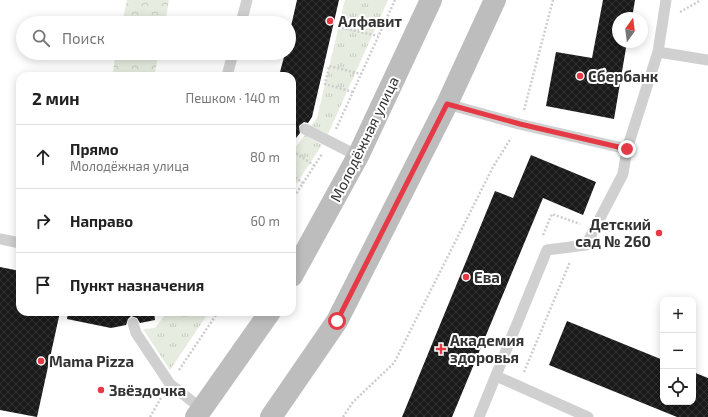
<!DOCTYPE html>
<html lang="ru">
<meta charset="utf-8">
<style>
:root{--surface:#fff;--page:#f6f6f6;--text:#222;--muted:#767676;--line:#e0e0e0}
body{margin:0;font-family:"Exo 2",sans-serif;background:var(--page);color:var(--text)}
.controls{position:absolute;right:12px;bottom:12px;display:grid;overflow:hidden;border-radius:8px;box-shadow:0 2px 10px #0003}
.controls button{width:36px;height:36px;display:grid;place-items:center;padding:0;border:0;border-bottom:1px solid var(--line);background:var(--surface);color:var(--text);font:20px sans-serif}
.compass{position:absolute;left:612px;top:12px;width:36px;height:36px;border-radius:50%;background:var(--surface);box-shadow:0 2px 10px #0003;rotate:14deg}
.stop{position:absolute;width:12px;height:12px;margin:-9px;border:3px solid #e63946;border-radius:50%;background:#fff}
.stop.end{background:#e63946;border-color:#fff;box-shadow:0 1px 4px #0008}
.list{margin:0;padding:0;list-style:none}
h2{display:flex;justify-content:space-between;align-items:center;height:52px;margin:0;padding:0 16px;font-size:17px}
h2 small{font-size:13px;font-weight:400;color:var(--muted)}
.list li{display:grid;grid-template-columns:26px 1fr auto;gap:12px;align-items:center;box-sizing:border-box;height:64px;padding:0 16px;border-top:1px solid var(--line)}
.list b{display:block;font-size:15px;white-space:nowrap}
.list p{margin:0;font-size:13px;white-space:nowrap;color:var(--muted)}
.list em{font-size:13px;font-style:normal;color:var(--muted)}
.icon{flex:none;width:22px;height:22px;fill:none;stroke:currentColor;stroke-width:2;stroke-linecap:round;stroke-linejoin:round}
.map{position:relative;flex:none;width:708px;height:417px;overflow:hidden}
.search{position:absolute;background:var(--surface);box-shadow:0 2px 10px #0003;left:16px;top:16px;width:280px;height:44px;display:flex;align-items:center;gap:10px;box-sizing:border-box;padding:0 14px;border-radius:22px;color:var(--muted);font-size:15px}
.panel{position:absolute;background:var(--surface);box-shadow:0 2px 10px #0003;left:16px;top:72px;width:280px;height:244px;border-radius:12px}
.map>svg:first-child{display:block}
.grass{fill:url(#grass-tufts)}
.park{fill:url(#park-crowns)}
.building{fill:url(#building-cross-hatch)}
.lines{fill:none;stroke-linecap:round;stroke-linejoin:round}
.path{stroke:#cdcdcd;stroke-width:2.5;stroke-dasharray:2 2;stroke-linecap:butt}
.service{stroke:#d0d0d0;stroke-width:11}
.secondary{stroke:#bdbdbd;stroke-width:22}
.route{stroke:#e63946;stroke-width:5}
.poi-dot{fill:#e63946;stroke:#fff;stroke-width:1.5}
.labels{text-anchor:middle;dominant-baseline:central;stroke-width:4;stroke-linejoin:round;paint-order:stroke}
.poi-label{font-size:15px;font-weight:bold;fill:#333;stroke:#fff;text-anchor:start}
.street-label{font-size:15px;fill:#333;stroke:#fff}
</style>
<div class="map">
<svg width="708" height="417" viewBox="0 0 708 417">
<defs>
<pattern id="grass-tufts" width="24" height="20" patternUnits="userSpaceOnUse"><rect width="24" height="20" fill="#e6ecdf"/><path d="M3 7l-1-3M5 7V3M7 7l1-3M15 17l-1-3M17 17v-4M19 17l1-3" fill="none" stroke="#c6cbc0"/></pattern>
<pattern id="park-crowns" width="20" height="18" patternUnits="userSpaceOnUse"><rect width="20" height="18" fill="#e6ecdf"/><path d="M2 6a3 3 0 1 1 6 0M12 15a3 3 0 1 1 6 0" fill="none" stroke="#c6cbc0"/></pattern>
<pattern id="building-cross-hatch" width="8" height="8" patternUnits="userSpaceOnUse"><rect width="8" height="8" fill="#1a1a1a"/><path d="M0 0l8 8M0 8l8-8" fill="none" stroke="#333"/></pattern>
</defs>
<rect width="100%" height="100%" fill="#fff"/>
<!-- grass -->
<path class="grass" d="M 345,0 L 388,0 L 328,134 L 311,126 L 317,118 Z
M 305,135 L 322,145 L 292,190 L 292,152 Z
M 167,312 L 209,312 L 170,370 L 143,329 L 155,328 Z"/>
<!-- park -->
<path class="park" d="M 127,0 L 169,0 L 165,23 L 122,23 Z
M 116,53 L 159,53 L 154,76 L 112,76 Z"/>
<!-- building -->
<path class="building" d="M 297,0 L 339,0 L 312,117 L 308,123 L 304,122 L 299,126 L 300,133 L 292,143 L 292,76 L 279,76 L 285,53 L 289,53 L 289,35 Z
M 603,0 L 635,0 L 632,18 L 618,18 L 618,42 L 627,42 L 614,119 L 546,106 L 556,52 L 592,58 Z
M 531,155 L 596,182 L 583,215 L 543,198 L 452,417 L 402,417 L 495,191 L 513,198 Z
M 0,267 L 20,271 L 20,312 L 60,312 L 37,417 L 0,410 Z
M 68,312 L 154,312 L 155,320 L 140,323 L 137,318 L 131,316 L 128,319 L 126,325 L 111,328 L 67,319 Z
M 567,321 L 663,360 L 663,402 L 693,402 L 693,372 L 708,378 L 708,417 L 677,417 L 549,365 Z"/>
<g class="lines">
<!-- path -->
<path class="path" d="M 680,12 L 701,0
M 338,27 L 378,36
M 353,92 L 325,84 L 329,66 L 361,74
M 524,110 L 553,0
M 336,129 L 395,0
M 293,151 L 315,166
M 292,175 L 303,183
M 292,200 L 322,154
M 543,235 L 552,214 L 580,224
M 179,370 L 218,312
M 524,372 L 570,262
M 150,417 L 162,396
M 343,417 L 353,402 L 394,363 L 493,167 L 511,138"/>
<!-- service -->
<path class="service" d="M 241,23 L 247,0
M 658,52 L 708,60
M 227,76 L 233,53
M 447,104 L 519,124 L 627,149 L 658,52 L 666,0
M 305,129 L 358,156
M 0,239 L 20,243
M 133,323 L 136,333 L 170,384 L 202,409
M 496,376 L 588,417
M 479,417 L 547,250 L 586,245 L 623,174 L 627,149"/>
<!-- secondary -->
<path class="secondary" d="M 292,276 L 358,156 L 431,0
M 196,417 L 270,312
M 271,417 L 337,321 L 447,104 L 495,0"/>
</g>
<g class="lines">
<!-- route -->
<path class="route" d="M 337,321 L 447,104 L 520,124 L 627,149"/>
</g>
<!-- markers -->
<g class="poi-dot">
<circle cx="330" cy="21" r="4"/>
<circle cx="580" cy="76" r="4"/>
<circle cx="659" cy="233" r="4"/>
<circle cx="466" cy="277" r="4"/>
<path d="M439 343h4v4h4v4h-4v4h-4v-4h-4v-4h4z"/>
<circle cx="41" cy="361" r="4"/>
<circle cx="101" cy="390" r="4"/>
</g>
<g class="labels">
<!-- poi labels -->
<g class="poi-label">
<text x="338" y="21">Алфавит</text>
<text x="588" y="76">Сбербанк</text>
<text x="651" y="224" text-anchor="end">Детский<tspan x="651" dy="17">сад № 260</tspan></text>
<text x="474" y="277">Ева</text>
<text x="450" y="340">Академия<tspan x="450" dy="17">здоровья</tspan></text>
<text x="49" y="361">Mama Pizza</text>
<text x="109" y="390">Звёздочка</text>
</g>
<!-- street labels -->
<g class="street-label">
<text transform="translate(364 139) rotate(-64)">Молодёжная улица</text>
</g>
</g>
</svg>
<div class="controls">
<button>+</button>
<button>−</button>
<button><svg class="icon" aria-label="locate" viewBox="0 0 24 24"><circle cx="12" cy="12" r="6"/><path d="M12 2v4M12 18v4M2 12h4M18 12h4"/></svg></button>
</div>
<svg class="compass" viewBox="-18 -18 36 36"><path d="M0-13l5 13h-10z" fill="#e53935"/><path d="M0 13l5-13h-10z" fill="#767676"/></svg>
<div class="stop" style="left:337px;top:321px"></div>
<div class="stop end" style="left:627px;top:149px"></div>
<div class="search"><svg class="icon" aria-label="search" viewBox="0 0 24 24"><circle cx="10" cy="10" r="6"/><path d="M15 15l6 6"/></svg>Поиск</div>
<section class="panel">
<h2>2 мин<small>Пешком · 140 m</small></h2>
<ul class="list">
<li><svg class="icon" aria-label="ahead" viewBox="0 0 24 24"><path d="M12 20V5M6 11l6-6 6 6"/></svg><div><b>Прямо</b><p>Молодёжная улица</p></div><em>80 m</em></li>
<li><svg class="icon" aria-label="right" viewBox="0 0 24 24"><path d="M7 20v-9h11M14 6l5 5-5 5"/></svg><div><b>Направо</b></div><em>60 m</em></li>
<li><svg class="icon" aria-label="arrive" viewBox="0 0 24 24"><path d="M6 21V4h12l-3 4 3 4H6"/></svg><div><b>Пункт назначения</b></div></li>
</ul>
</section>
</div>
